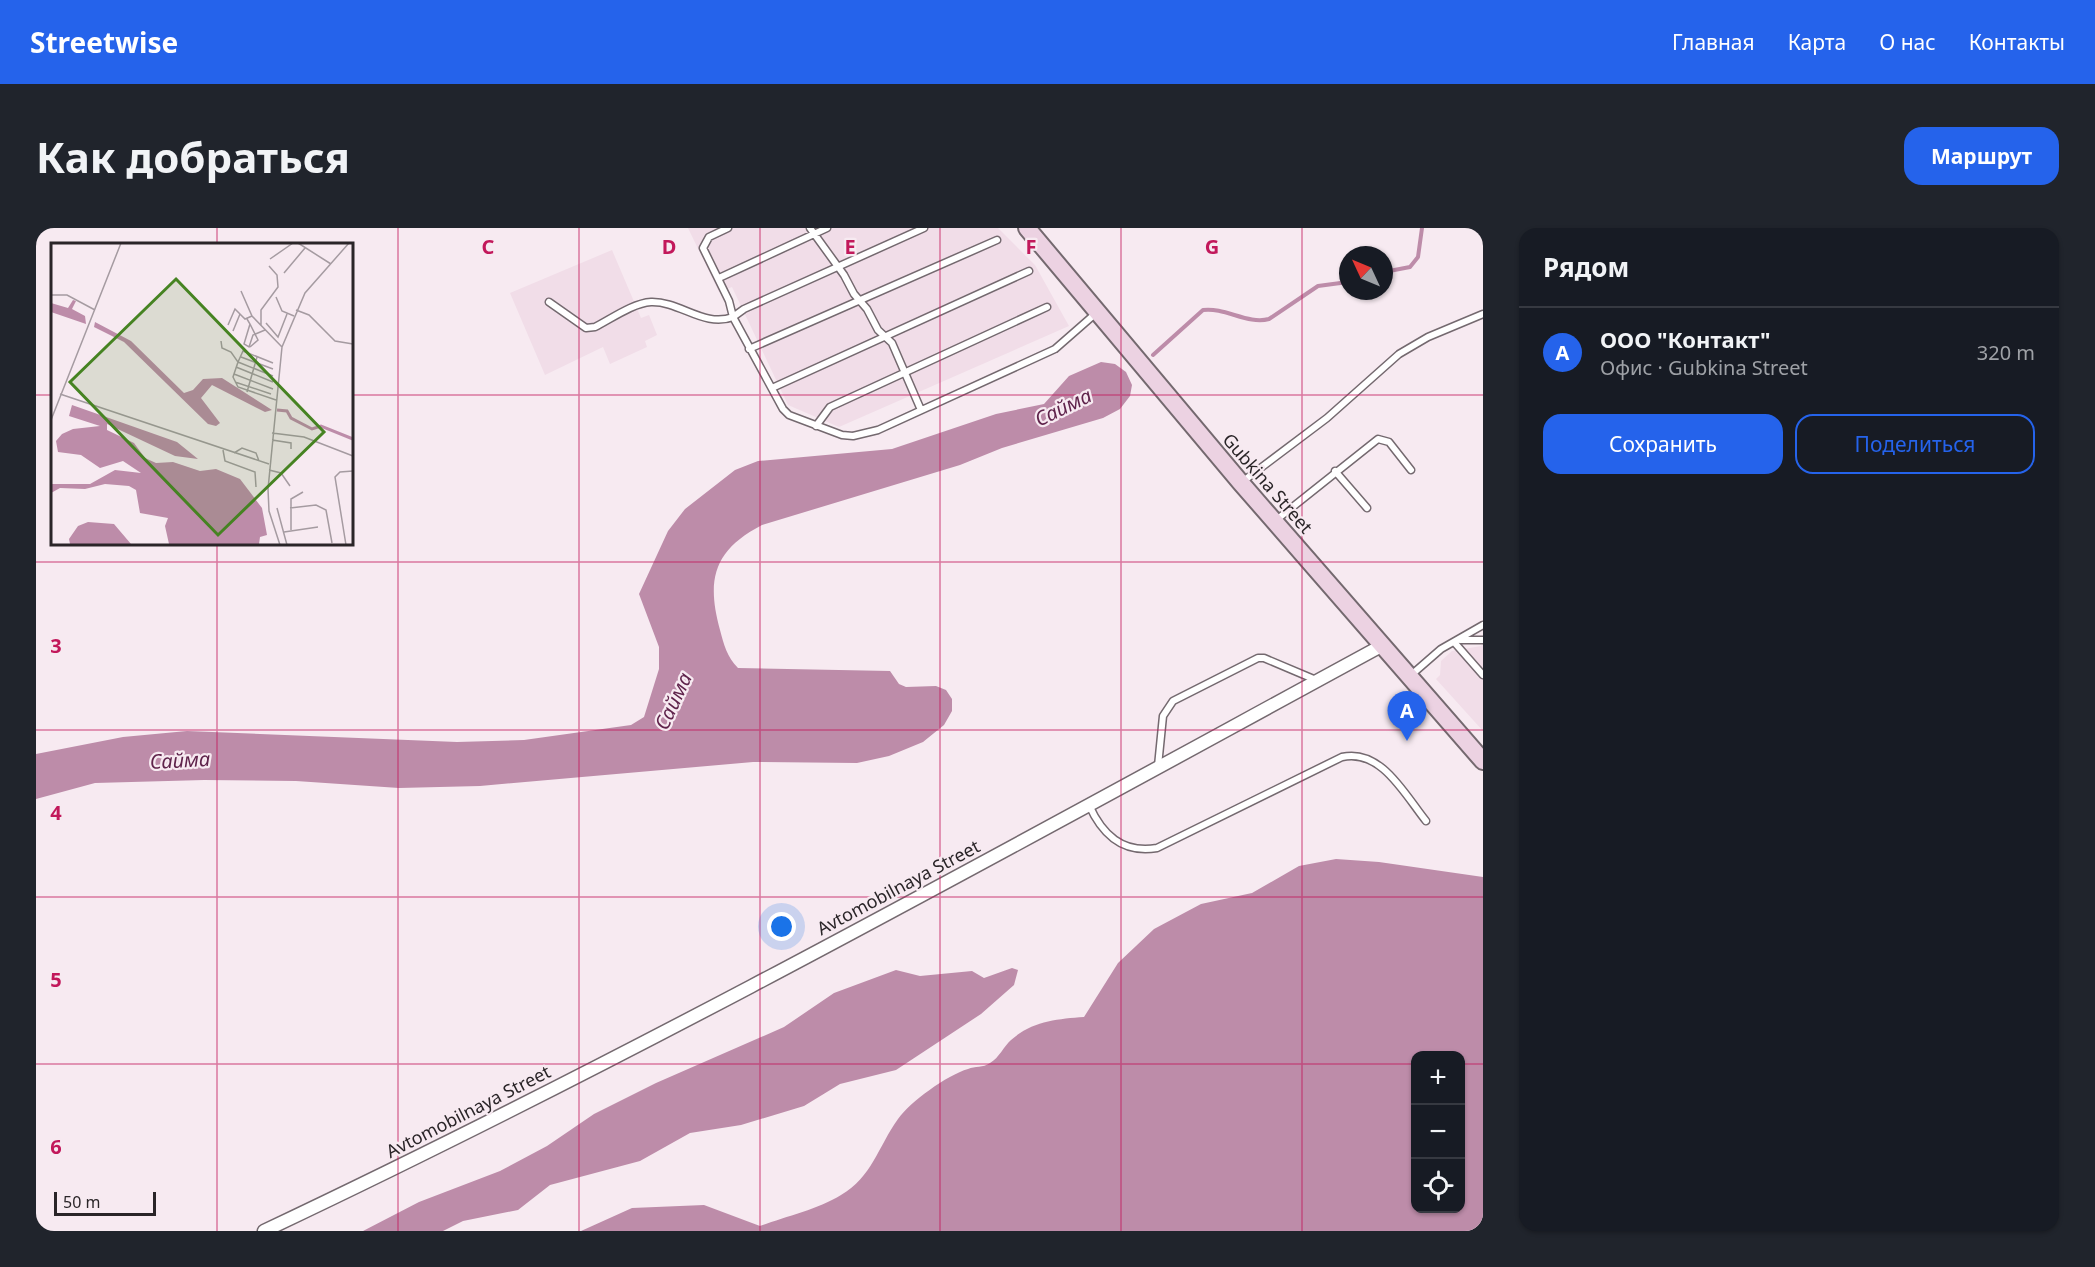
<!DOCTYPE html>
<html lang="ru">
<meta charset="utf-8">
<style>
:root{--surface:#171b24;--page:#20242c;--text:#f1f3f6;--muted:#9ea1a6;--line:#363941;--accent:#2563eb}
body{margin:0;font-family:"Noto Sans",sans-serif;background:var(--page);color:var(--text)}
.controls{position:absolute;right:18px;bottom:18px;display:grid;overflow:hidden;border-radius:12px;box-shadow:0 2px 4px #0004}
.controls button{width:54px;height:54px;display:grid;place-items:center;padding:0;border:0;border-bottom:2px solid var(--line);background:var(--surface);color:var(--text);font:30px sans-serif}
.compass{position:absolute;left:1303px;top:18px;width:54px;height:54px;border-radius:50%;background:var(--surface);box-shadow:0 2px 4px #0004;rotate:314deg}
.scale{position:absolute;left:18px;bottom:15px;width:102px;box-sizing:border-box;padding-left:6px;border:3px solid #2a2528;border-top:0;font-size:16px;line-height:21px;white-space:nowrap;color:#2a2528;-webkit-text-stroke:4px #f7eaf1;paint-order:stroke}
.you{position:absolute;left:746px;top:699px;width:21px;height:21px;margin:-15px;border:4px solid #fff;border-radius:50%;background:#1a73e8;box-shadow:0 0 0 9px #1a73e833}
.badge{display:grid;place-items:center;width:39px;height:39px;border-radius:50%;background:var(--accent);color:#fff;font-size:20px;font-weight:700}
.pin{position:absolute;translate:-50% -50px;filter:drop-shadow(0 2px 3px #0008)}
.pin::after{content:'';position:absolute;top:32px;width:21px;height:18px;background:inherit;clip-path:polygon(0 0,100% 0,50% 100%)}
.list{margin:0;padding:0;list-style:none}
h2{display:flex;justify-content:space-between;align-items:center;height:78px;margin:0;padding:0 24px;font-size:26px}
h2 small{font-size:20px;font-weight:400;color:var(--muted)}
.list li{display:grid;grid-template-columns:39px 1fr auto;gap:18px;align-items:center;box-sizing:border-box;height:90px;padding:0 24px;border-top:2px solid var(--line)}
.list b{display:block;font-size:22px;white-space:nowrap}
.list p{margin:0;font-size:20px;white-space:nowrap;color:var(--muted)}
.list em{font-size:20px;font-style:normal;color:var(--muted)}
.actions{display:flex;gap:12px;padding:18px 24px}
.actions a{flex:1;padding:14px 0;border:2px solid var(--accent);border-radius:18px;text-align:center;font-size:21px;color:var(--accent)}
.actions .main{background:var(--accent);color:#fff}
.icon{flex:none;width:33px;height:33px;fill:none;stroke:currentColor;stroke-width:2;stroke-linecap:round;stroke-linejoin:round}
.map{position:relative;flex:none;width:1447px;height:1003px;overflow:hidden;border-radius:18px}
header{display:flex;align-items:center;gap:36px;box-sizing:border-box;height:84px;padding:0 30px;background:var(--accent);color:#fff}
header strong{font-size:28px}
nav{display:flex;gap:33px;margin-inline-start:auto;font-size:21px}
.intro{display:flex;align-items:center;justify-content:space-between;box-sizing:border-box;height:144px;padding:0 36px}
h1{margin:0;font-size:42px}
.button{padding:15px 27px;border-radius:18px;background:var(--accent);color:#fff;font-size:21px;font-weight:700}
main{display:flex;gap:36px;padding:0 36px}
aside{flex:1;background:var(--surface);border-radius:18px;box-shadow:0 2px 4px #0004}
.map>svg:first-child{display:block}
.built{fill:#f1dde8}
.water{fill:#bd8ca9;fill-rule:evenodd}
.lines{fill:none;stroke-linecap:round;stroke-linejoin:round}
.stream{stroke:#bd8ca9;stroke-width:4}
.lane-casing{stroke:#74696f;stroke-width:9}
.street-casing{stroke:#74696f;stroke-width:15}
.secondary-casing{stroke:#74696f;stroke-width:20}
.lane{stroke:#fff;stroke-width:6}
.street{stroke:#fff;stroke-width:12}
.secondary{stroke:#ecd2e2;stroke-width:16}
.grid{fill:none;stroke:#c2185b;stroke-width:1.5;stroke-opacity:0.55}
.labels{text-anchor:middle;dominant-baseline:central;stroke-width:4.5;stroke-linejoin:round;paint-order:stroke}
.street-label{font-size:18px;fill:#2a2528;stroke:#f7eaf1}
.water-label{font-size:20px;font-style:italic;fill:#5f234b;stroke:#f7eaf1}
.inset-river{fill:none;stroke:#bd8ca9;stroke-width:3}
.inset-road{fill:none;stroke:#a59ba1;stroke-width:1.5}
.view{fill:#468322;fill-opacity:0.15;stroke:#468322;stroke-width:3}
.inset-edge{fill:none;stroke:#2a2528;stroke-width:3}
.grid-label{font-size:20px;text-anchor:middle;font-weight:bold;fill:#c2185b;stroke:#f7eaf1;stroke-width:4.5;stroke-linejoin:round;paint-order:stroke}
</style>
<header>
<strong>Streetwise</strong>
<nav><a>Главная</a><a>Карта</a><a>О нас</a><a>Контакты</a></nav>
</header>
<div class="intro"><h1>Как добраться</h1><a class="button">Маршрут</a></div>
<main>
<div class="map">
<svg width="1447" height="1003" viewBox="0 0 1447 1003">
<rect width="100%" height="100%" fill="#f7eaf1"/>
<!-- built -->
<path class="built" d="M 652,0 L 962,0 L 999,37 L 1033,98 L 803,199 L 752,177 L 696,59 L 683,64 Z
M 576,22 L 605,90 L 613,87 L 621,107 L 609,113 L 611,119 L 574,136 L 567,119 L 509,147 L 474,65 Z
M 1447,415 L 1447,503 L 1400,451 L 1404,447 L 1405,433 L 1416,423 L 1445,418 Z"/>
<!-- water -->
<path class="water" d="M 1065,134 L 1079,136 L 1090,144 L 1096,157 L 1094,168 L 1084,181 L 1067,190 L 966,220 L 924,237 L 726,297 C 678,322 670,351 684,402 C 688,417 691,429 702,440 L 854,443 L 863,456 L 870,459 L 900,458 L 910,462 L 916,471 L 916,483 L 908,497 L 887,514 L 853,528 L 821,535 L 717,534 L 444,558 L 363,560 L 260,553 L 168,552 L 59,555 L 0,571 L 0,526 L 87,509 L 151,503 L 421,514 L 488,512 L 595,497 L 608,489 L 623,441 L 623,419 L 603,366 L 632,303 L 649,281 L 699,242 L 722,233 L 856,221 L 960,186 L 1008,176 L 1033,148 Z
M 1300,631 L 1343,634 L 1447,649 L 1447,1003 L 545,1003 L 596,980 L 668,977 L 724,998 C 748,989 783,981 805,967 C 836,949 842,919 862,891 C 874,874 911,847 932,841 C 939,838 947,840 954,835 C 963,830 968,818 975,812 C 996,793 1021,791 1048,789 L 1082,735 L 1118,701 L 1165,676 L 1216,665 L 1263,638 ZM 1380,828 L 1424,828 L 1424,980 L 1380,980 Z
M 976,740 L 982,742 L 978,757 L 945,786 L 860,842 L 804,856 L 768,878 L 705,897 L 654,905 L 604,933 L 514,957 L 482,982 L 427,993 L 407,1003 L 327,1003 L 383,974 L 464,943 L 511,918 L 558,886 L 620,855 L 748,799 L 798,765 L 860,742 L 884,748 L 936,743 L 948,750 Z"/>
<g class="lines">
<!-- stream -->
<path class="stream" d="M 1348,44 L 1374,39 L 1382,29 L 1386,0
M 1117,127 L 1167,82 C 1189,79 1212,97 1233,91 L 1282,58 L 1312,54"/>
<!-- lane casing -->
<g class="lane-casing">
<path id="lane" d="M 692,0 L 673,9 L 667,20 L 693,73 L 697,89 L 708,81 L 888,0
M 774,0 L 808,47 L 818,66 L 831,81 L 842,102 L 856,115 L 885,182
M 683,50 L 791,0
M 513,74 L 550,100 L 559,99 C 575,91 597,75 615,74 C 644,73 668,100 697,89 L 747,181 L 753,187 L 806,207 L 817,208 L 842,202 L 1019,121 L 1059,86
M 713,121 L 961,12
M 736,160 L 993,43
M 780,198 L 794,179 L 1011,79
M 1299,243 L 1331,280
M 1206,254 L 1291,190 L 1363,126 L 1392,109 L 1447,86
M 1239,293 L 1342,211 L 1353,214 L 1375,242
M 1424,412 L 1447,412
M 1418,414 L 1447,447
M 1374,448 L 1405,421 L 1447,397
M 1122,538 L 1127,488 L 1137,473 L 1222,430 L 1228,430 L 1280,452
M 1053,577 C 1066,606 1086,626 1121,620 L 1306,529 C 1345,520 1369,567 1390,593"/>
</g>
<!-- street casing -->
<g class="street-casing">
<path id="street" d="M 228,1003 C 609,823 977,618 1347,417"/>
</g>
<!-- secondary casing -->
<g class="secondary-casing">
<path id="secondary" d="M 991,0 L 1205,255 L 1447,533"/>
</g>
<!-- lane -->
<use href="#lane" class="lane"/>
<!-- street -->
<use href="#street" class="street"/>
<!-- secondary -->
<use href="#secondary" class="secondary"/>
</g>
<!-- grid -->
<path class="grid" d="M 181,0 L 181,16M 362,0 L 362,1003M 543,0 L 543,1003M 724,0 L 724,1003M 904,0 L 904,1003M 1085,0 L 1085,1003M 1266,0 L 1266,1003M 0,167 L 16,167M 315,167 L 1447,167M 181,315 L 181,1003M 0,334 L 1447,334M 0,502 L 1447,502M 0,669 L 1447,669M 0,836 L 1380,836M 1424,836 L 1447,836"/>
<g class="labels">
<!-- street labels -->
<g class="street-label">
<text transform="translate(1232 255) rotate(49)">Gubkina Street</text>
<text transform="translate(862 659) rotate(-28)">Avtomobilnaya Street</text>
<text transform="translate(432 883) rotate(-27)">Avtomobilnaya Street</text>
</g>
<!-- water labels -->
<g class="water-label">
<text transform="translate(1027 179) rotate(-26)">Сайма</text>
<text transform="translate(637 473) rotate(-65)">Сайма</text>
<text transform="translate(144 532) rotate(-3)">Сайма</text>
</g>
</g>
<!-- overview -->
<g transform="translate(15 15)">
<rect width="302" height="302" fill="#f7eaf1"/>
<path d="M 22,57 L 25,58 L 21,66 L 34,73 L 35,81 L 0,69 L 0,60 L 17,65 ZM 44,79 L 80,98 L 133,150 L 142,147 L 152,136 L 171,135 L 221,167 L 214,169 L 161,142 L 150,155 L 169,180 L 165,183 L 157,181 L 73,99 L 43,84 ZM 21,162 L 126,199 L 147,216 L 124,213 L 56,181 L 56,187 L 83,200 L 94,215 L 105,220 L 122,219 L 149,228 L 165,226 L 189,236 L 211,265 L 216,292 L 209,294 L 208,301 L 118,301 L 114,283 L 117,275 L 89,270 L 85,247 L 78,243 L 54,241 L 34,246 L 9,245 L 0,250 L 0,241 L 39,241 L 64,227 L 90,230 L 72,218 L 49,225 L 30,212 L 7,209 L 5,198 L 11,191 L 22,186 L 49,183 L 18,173 ZM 37,279 L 63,281 L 80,301 L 19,301 L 18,296 L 27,283 Z" fill="#bd8ca9"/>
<path class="inset-river" d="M 226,167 L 236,168 L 240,175 L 261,186 L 270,183 L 302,196"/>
<path class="inset-road" d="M 247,0 L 280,21M 219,16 L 242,0M 233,30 L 254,5M 190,48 L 201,73 L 231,104M 0,52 L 16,52 L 44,67M 225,54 L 231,68 L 243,73M 245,67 L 258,72 L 284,98 L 302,101M 196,76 L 199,81 L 193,101 L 198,104 L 202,92 L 214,87M 215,80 L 227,94 L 236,71M 177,82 L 184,66 L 194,76 L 201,73M 210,82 L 210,67 L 227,44 L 226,32 L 218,23M 182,88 L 189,71M 170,98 L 171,105 L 180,109 L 187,119 L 182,134 L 187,144 L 225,157M 199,104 L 207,97 L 199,81M 190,114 L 222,126M 222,120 L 192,108 L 187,119 L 222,133M 185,124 L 222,139M 183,131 L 222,146M 184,139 L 220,151M 196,149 L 206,114M 9,151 L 218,221M 0,177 L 70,0M 221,190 L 253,194 L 302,213M 221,197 L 240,200 L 240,206M 172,207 L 174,218 L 204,229 L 205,244M 183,210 L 191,205 L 205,210 L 208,218M 218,227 L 230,230 L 239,243M 226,265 L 236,302M 239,265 L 265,262 L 275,267 L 281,300M 240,287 L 240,256 L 252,249M 233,289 L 267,284M 229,302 L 218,268 L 217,246 L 231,104 L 254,50 L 298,0M 295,302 L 284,234 L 289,229 L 302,228"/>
<path class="view" d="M 125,36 L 273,189 L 167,292 L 19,139 Z"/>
<rect width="302" height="302" class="inset-edge"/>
</g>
<g class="grid-label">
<text x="452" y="26">C</text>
<text x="633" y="26">D</text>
<text x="814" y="26">E</text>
<text x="995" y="26">F</text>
<text x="1176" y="26">G</text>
<text x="20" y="425">3</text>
<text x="20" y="592">4</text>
<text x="20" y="759">5</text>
<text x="20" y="926">6</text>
</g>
</svg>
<div class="controls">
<button>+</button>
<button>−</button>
<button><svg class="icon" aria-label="locate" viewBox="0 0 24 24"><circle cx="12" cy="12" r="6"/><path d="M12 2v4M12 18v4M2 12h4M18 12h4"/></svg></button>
</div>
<svg class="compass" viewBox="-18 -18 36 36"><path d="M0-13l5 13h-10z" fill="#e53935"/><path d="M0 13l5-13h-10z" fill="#9ea1a6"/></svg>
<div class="scale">50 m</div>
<div class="you"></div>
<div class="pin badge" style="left:1371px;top:513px">A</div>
</div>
<aside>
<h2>Рядом<small></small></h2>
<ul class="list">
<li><span class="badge">A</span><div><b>ООО &quot;Контакт&quot;</b><p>Офис · Gubkina Street</p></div><em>320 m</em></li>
</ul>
<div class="actions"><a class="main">Сохранить</a><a>Поделиться</a></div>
</aside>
</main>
